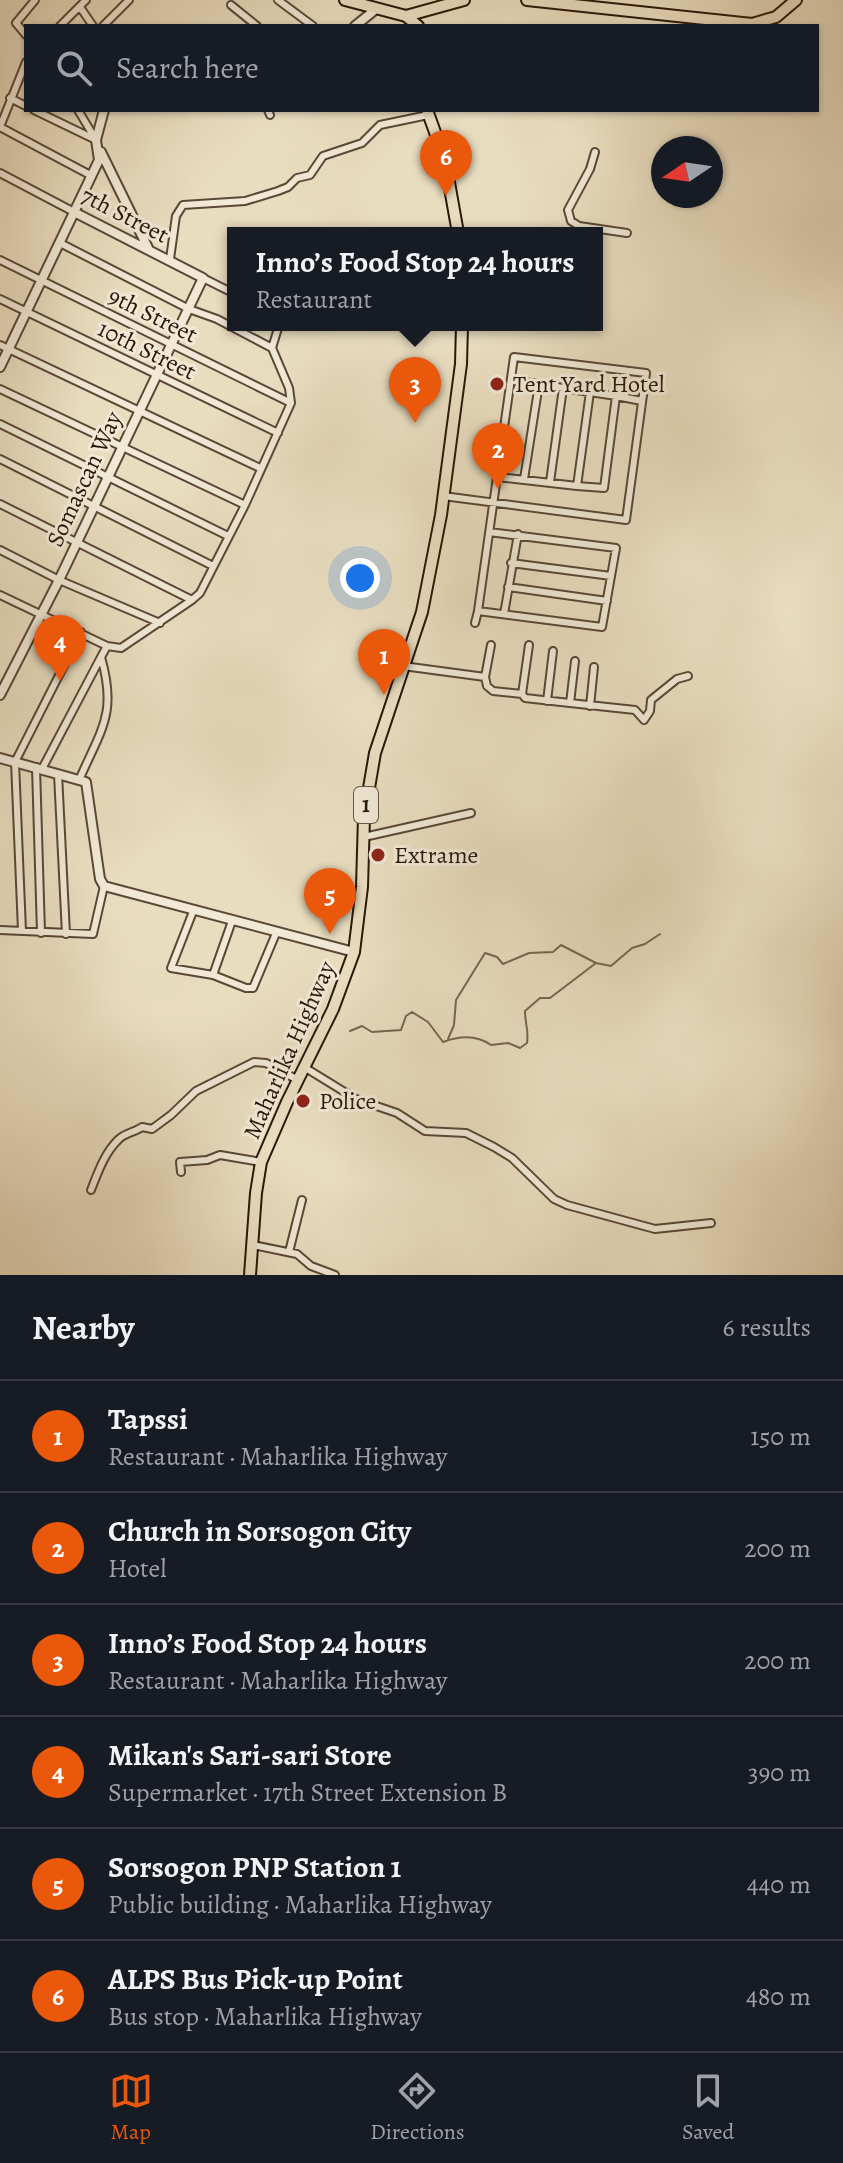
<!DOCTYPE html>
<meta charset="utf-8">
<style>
:root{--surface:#171b24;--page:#242831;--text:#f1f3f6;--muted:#9ea1a6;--line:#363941;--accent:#ea580c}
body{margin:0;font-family:Alegreya,serif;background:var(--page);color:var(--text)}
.compass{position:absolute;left:651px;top:136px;width:72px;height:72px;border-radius:50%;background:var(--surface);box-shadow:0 2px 6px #0004;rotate:257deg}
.you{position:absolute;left:360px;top:578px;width:28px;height:28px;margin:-20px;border:6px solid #fff;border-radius:50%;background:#1a73e8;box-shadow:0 0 0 12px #1a73e833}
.badge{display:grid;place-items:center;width:52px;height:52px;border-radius:50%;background:var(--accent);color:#fff;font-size:26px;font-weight:700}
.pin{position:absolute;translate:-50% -66px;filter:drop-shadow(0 2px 4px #0008)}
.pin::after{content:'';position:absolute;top:42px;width:28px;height:24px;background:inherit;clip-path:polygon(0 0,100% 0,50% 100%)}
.popup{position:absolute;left:227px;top:227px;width:376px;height:104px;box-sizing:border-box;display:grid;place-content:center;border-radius:0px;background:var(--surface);filter:drop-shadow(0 2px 6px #0005);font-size:26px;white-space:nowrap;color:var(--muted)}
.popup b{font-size:30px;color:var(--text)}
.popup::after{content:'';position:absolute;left:50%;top:100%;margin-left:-16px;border:16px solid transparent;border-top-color:var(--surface)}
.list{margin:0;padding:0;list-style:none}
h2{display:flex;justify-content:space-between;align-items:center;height:104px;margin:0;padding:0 32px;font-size:34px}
h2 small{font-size:26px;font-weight:400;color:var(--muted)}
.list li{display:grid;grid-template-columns:52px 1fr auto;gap:24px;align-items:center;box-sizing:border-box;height:112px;padding:0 32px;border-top:2px solid var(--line)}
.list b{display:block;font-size:30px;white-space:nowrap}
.list p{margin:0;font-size:26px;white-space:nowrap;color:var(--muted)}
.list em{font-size:26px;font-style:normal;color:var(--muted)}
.icon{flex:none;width:44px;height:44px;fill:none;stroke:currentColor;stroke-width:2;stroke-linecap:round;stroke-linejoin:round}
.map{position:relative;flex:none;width:843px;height:1275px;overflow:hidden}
.search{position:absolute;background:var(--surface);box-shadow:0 2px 6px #0004;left:24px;right:24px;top:24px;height:88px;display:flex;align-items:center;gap:20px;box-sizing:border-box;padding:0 28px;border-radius:0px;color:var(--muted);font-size:30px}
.sheet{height:776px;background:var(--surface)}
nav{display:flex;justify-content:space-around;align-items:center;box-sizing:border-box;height:112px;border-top:2px solid var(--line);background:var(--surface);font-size:22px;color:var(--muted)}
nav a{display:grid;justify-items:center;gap:4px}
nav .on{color:var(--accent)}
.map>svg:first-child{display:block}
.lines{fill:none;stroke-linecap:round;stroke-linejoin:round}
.stream{stroke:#756651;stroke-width:2}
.minor-casing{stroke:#594836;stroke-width:10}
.tertiary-casing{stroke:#594836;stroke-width:12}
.trunk-casing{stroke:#291708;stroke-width:14}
.minor{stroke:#f1e9d6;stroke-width:6}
.tertiary{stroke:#f1e9d6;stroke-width:8}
.trunk{stroke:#e9ddc0;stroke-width:10}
.poi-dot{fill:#8f2418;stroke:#f1e9d6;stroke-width:3}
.labels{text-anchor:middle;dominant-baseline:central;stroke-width:6;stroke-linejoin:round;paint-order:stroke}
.shield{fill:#f1e9d6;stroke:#655646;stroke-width:2}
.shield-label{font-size:22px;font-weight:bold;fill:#291708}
.street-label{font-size:24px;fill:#291708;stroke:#f1e9d6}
.poi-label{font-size:24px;fill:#291708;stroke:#f1e9d6;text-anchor:start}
</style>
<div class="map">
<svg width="843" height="1275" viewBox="0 0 843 1275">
<rect width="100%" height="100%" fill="#e9ddc0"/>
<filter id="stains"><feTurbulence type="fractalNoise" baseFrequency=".0025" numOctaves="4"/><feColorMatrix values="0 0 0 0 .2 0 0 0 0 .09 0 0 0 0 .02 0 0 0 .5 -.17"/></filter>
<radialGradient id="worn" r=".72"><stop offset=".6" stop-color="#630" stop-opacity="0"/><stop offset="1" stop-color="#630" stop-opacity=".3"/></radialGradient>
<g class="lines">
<!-- stream -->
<path class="stream" d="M 350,1031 L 362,1026 L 372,1032 L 401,1030 L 406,1016 L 412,1012 L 428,1022 L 443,1042 C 459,1036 477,1035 491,1045 L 508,1043 L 520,1048 L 527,1043 C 529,1031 525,1023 525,1011 L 540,998 L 550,998 L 596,963 L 611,966 L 632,948 L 645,944 L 660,934
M 448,1039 L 454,1025 L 456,1000 L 485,953 L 497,957 L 503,964 L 529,953 L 553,952 L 561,945 L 596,963"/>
<!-- minor casing -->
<g class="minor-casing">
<path id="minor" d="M 278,0 L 313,26
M 231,5 L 257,26
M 80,7 L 93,26
M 60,26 L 86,0
M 103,26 L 129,0
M 26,35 L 16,23 L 35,0
M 10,98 L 26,106
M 34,110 L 96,140
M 78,110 L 96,140
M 268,110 L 270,115
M 0,127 L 92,176
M 0,127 L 26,62
M 595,152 L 590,169 L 568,210 L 571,221 L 579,226 L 627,233
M 0,173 L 74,212
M 60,243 L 189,309 L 217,319 L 272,348
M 170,259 L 176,216 L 183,205 L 245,201 L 278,191 L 288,187 L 297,178 L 310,175 L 323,156 L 362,143 L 380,125 L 428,115
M 0,260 L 291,403
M 203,278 L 233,293
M 0,299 L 278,433
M 0,345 L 260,468
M 511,380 L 616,396 L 604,488 L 577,486 L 590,392
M 0,389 L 245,505
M 616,396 L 642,401
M 0,424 L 228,536
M 0,459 L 213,566
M 498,477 L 577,486
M 524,479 L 539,384
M 550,482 L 563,388
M 443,496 L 626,520 L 646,373 L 514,357 C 502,441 490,526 478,611 L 475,623
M 0,504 L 192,600
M 0,550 L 59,580 L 160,623
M 511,563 L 611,576
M 508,587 L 607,601
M 0,595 L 107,646 L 121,648 L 192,600 L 200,593 L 245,505 L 291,403 L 289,388 L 272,348 L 279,325
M 478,611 L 602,627 L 616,548 L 489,532
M 504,614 L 518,534
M 491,645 L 485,677 L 487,686 L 493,691 L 522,694 L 529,645
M 403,666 L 485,677
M 522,694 L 525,698 L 570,703 L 575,661
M 547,701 L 553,651
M 570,703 L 635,710 L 644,720 L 650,711 L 651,700 L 677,679 L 688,676
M 590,706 L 594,667
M 36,767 L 41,933
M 42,769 L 101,657
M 58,774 L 66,934
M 80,778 C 102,728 117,713 101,657 L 107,646
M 364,837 L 471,813
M 194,909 L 171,968 L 213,975 L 232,921
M 0,930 L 93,934 L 104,886
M 22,931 L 15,762 L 81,632
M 213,975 L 246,988 L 253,988 L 277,931
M 304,1067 L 356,1099 L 397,1113 L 425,1131 L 466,1133 L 494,1147 L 512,1158 L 554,1199 L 567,1205 L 655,1229 L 711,1223
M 181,1172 L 180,1162 L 207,1160 L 220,1155 L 261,1162
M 91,1190 C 98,1172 105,1152 119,1139 C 125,1133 135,1132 142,1127 L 152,1129 L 171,1115 L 196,1091 L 254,1062 L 266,1063 L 298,1080
M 253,1245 L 297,1254 L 311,1266 L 335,1275
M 289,1252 L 302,1200"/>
</g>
<!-- tertiary casing -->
<g class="tertiary-casing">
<path id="tertiary" d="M 355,26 L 376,9
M 101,152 L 148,248
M 0,367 L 99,160 L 96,140 L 104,110
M 0,695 L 59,580 L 203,278 L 74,212
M 0,758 L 86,782 L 100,879 L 104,886 L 354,952"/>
</g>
<!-- trunk casing -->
<g class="trunk-casing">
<path id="trunk" d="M 345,0 L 406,16 L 418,26
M 527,0 L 752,24 L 776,17 L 796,0
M 406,16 L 464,0
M 427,110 L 445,160 L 458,233
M 250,1275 L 256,1193 L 261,1162 L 287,1102 L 333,1009 L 354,952 L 362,887 L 364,817 L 375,753 L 422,612 L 441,515 L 461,364 L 462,325"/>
</g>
<!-- minor -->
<use href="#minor" class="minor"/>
<!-- tertiary -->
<use href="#tertiary" class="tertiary"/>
<!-- trunk -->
<use href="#trunk" class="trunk"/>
</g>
<!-- markers -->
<g class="poi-dot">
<circle cx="497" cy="384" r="8"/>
<circle cx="378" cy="855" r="8"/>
<circle cx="303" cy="1101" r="8"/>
</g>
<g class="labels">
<!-- shield labels -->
<rect class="shield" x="354" y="787" width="24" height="36" rx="6"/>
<g class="shield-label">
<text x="366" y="805">1</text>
</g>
<!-- street labels -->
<g class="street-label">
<text transform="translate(125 215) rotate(27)">7th Street</text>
<text transform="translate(153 315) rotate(26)">9th Street</text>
<text transform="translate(147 350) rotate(26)">10th Street</text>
<text transform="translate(84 479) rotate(-65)">Somascan Way</text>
<text transform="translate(289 1050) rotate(-66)">Maharlika Highway</text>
</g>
<!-- poi labels -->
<g class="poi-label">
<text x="513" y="384">Tent Yard Hotel</text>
<text x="394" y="855">Extrame</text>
<text x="319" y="1101">Police</text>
</g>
</g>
<rect width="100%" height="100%" filter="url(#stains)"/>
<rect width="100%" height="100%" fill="url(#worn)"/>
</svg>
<svg class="compass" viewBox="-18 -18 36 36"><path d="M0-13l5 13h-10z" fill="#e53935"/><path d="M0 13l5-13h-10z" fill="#9ea1a6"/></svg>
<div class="you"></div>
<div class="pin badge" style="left:384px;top:695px">1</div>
<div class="pin badge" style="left:498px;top:489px">2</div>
<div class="pin badge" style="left:415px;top:423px">3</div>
<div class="popup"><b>Inno’s Food Stop 24 hours</b>Restaurant</div>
<div class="pin badge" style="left:60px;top:681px">4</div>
<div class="pin badge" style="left:330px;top:934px">5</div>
<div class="pin badge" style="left:446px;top:196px">6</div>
<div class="search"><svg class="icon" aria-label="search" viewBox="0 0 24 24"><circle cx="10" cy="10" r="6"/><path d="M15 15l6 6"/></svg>Search here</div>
</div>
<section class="sheet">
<h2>Nearby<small>6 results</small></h2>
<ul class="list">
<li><span class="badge">1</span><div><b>Tapssi</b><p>Restaurant · Maharlika Highway</p></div><em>150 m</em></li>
<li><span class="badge">2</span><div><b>Church in Sorsogon City</b><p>Hotel</p></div><em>200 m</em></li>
<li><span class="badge">3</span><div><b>Inno’s Food Stop 24 hours</b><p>Restaurant · Maharlika Highway</p></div><em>200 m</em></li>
<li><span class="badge">4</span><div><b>Mikan's Sari-sari Store</b><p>Supermarket · 17th Street Extension B</p></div><em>390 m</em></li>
<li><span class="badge">5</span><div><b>Sorsogon PNP Station 1</b><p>Public building · Maharlika Highway</p></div><em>440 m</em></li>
<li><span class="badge">6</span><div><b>ALPS Bus Pick-up Point</b><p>Bus stop · Maharlika Highway</p></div><em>480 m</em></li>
</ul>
</section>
<nav>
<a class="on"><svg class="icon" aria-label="map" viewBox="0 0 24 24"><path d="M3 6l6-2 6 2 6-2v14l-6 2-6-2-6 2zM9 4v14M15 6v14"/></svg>Map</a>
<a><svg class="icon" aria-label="directions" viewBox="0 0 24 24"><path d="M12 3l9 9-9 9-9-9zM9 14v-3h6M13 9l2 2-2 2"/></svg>Directions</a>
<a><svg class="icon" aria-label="saved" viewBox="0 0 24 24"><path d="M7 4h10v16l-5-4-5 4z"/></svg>Saved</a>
</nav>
